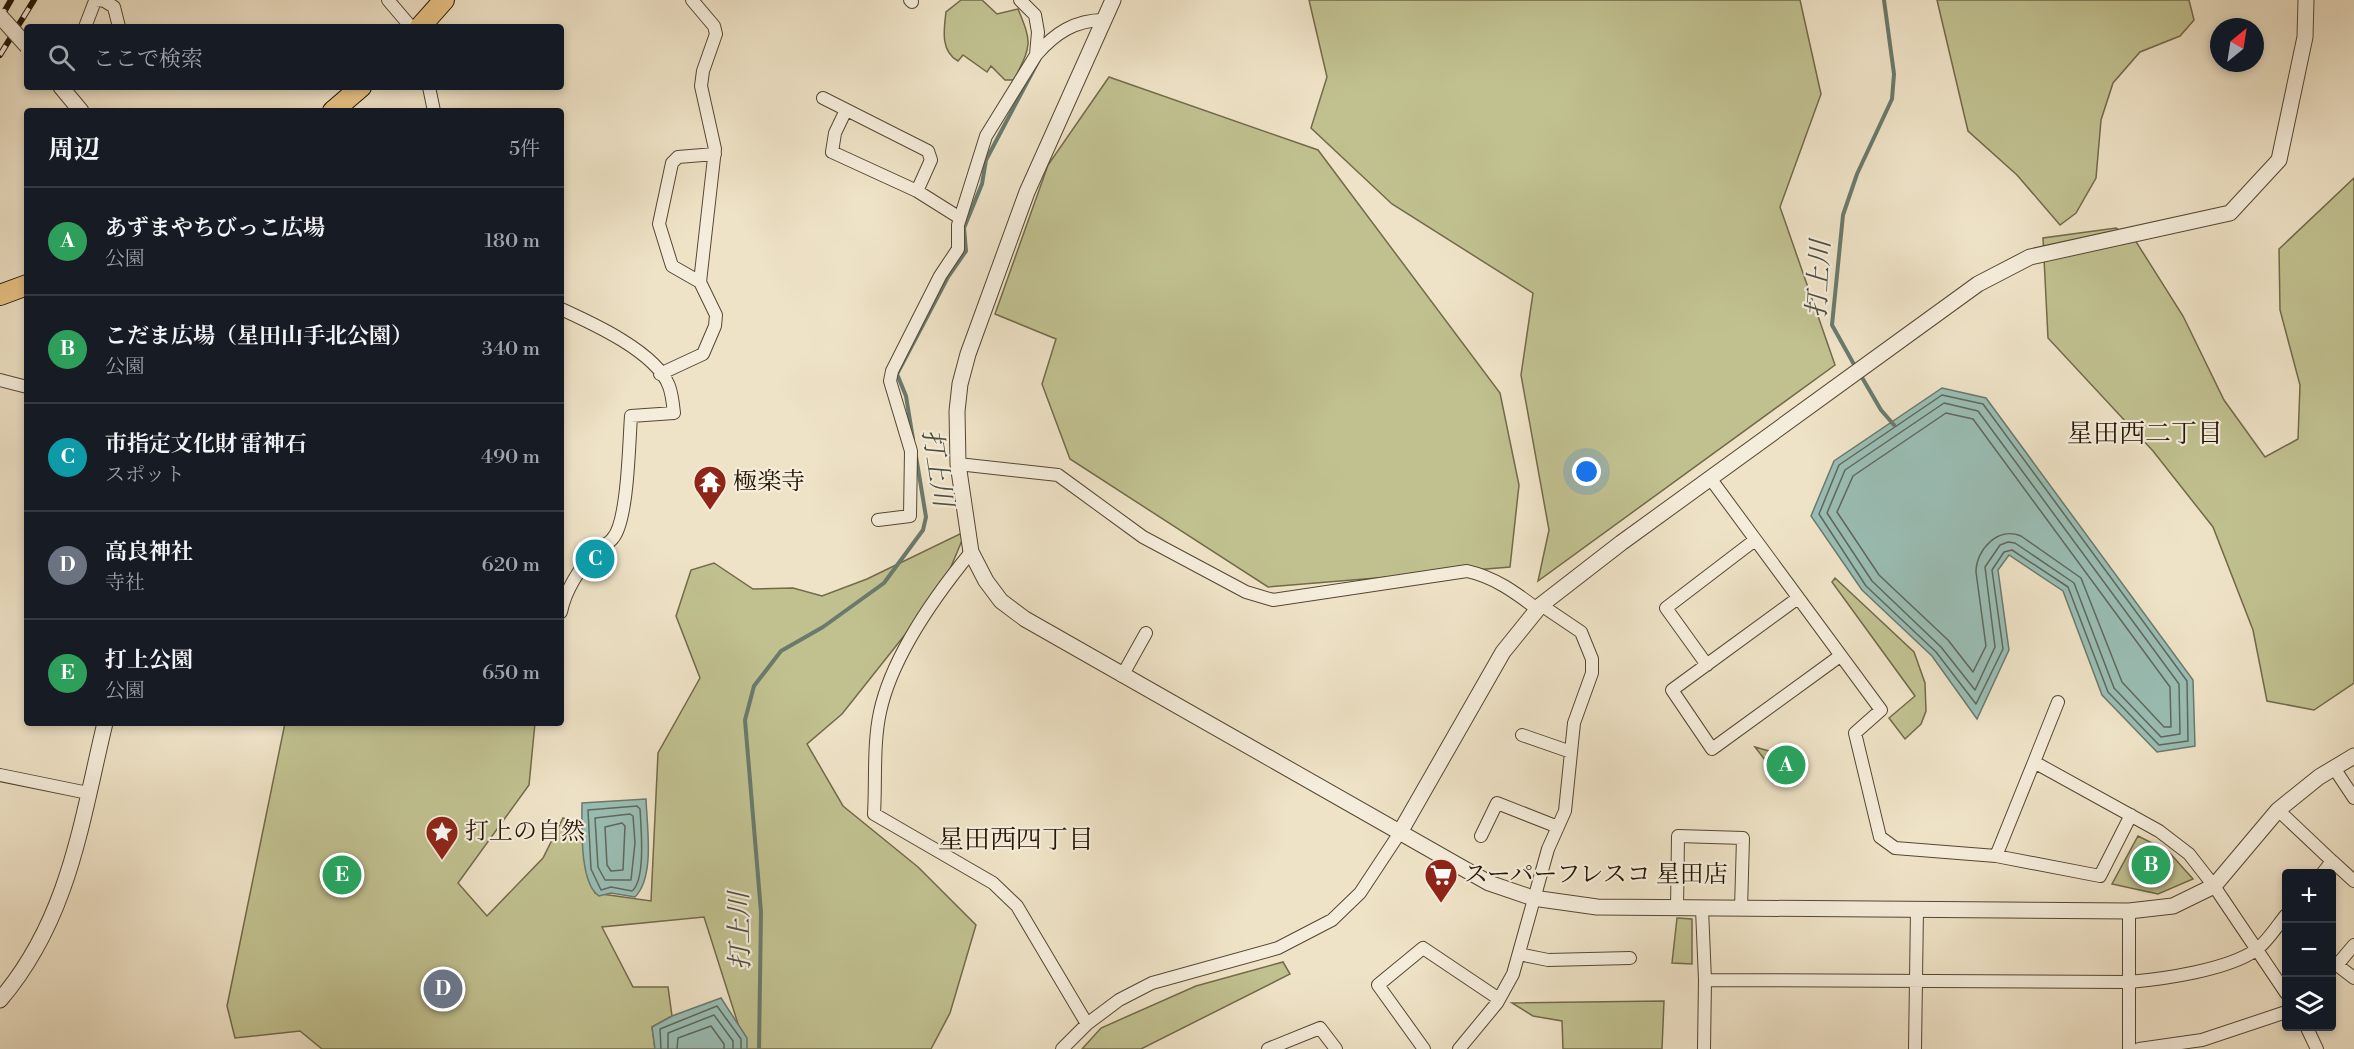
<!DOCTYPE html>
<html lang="ja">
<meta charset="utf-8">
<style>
:root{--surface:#171b24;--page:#20242c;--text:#f1f3f6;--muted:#9ea1a6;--line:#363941;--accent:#8c9099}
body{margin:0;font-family:"Libre Bodoni","Noto Serif JP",serif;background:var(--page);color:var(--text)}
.controls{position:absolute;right:18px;bottom:18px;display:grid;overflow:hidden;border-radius:6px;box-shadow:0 3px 9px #0003}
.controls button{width:54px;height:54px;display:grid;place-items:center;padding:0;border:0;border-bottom:2px solid var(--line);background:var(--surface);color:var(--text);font:30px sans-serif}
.compass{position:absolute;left:2210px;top:18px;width:54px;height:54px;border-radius:50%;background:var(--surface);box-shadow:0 3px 9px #0003;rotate:30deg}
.you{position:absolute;left:1587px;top:472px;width:21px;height:21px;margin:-15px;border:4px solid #fff;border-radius:50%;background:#1a73e8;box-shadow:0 0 0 9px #1a73e833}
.badge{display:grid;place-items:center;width:39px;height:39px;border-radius:50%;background:var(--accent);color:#fff;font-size:20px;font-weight:700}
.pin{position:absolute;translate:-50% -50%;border:3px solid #fff;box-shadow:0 2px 6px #0006}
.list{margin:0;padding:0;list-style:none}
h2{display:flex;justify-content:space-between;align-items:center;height:78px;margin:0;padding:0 24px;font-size:26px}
h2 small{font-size:20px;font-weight:400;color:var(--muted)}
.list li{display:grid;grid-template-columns:39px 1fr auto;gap:18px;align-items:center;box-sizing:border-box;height:108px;padding:0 24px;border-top:2px solid var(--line)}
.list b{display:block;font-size:22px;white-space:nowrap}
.list p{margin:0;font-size:20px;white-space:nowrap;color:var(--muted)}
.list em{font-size:20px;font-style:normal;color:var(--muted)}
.icon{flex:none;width:33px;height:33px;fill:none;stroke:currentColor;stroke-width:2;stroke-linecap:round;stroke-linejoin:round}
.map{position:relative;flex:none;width:2354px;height:1049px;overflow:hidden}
.search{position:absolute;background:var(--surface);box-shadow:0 3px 9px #0003;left:24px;top:24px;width:540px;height:66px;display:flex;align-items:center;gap:15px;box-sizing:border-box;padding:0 21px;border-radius:6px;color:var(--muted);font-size:22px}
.panel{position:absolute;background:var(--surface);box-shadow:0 3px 9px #0003;left:24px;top:108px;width:540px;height:618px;border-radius:6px}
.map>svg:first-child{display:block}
.green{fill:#c1c190;stroke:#726a49;stroke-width:1.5}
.water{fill:#9abeb5;stroke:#6a7a6d;stroke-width:1.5}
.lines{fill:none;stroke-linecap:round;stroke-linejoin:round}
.shore{stroke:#5e685c;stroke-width:1.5}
.stream{stroke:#6a7a6d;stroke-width:4}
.minor-casing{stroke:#554733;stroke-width:14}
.tertiary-casing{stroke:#554733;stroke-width:17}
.primary-casing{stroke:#221302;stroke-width:22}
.minor{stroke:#f5eddb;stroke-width:12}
.tertiary{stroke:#f5eddb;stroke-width:15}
.primary{stroke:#e8c284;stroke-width:20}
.rail-casing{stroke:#221302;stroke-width:6}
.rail{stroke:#f5eddb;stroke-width:4;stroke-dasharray:11;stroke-linecap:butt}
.tertiary-bridge-casing{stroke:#554733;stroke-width:17;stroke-linecap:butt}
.tertiary-bridge{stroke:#f5eddb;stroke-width:15}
.labels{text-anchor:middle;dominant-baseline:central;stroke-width:4.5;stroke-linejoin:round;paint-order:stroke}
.poi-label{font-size:24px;fill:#221302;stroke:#f5eddb;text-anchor:start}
.water-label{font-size:26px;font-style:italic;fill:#4c4f41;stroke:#f5eddb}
.neighbourhood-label{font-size:26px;fill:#221302;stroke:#f5eddb}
</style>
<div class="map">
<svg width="2354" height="1049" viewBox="0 0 2354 1049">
<rect width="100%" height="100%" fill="#efe3c7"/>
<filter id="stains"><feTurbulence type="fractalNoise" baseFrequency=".00333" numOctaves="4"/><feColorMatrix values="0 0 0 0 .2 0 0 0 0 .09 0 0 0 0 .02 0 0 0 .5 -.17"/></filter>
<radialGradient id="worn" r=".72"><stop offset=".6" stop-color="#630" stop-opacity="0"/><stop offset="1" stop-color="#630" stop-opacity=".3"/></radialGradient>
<!-- green -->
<path class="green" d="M 961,0 L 982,0 L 997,14 L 1018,9 C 1033,45 1031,45 1014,80 L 1005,80 L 991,66 L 987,72 L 963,55 L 958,61 C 940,51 944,29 946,12 Z
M 1309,0 L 1800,0 L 1821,94 L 1780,207 L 1835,365 L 1538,581 L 1549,530 L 1521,375 L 1533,293 L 1392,204 L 1311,128 L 1327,77 Z
M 1937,0 L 2189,0 L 2194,20 L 2180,36 L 2140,52 L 2113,83 L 2101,120 L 2096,178 L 2076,213 L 2060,225 L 2017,175 L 1968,131 Z
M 1109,77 L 1318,150 L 1500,393 L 1519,485 L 1510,567 L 1268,587 L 1070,459 L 1042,384 L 1056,339 L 995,314 L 1048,165 Z
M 2354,178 L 2354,683 L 2314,710 L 2267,701 L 2253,630 L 2213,527 L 2153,451 L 2048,338 L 2043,238 L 2116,228 L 2135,240 L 2183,316 L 2224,400 L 2265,457 L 2298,439 L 2300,385 L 2280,310 L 2279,249 Z
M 966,531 L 942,588 L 842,714 L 807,744 L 843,806 L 918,867 L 976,925 L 950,1013 L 931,1049 L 746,1049 L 704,917 L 602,927 L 633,987 L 668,987 L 672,1016 L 652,1027 L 655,1049 L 322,1049 L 300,1031 L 235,1038 L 227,1006 L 285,723 L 535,723 L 529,785 L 458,883 L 487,916 L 543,858 L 563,818 L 582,824 L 595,893 L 651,901 L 658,753 L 700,678 L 676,616 L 691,570 L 714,563 L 753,589 L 793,588 L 822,596 L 867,579 Z
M 1835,578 L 1914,652 L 1925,683 L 1926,711 L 1921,724 L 1905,739 L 1889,718 L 1915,696 L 1832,582 Z
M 1755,747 L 1804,761 L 1803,771 L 1788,781 L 1772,769 Z
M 2138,836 L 2168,851 L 2193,879 L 2158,894 L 2112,884 Z
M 1677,918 L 1692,919 L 1692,964 L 1672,963 Z
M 1283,962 L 1290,974 L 1141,1049 L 1082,1049 L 1101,1028 L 1196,986 Z
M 1664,1001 L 1662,1049 L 1563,1049 L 1562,1021 L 1533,1016 L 1512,1003 Z"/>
<!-- water -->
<path class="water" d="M 1942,388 L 1986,398 L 2193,680 L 2195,746 L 2157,752 L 2102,695 L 2063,591 L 2009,555 L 1998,570 L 2009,650 L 1977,719 L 1932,656 L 1862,590 L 1811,516 L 1834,461 Z
M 646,799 C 647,827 655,877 635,897 L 611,893 L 599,896 C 579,883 582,825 582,803 Z
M 721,998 L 747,1038 L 747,1049 L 655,1049 L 652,1027 L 672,1016 Z"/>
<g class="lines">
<!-- shore -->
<path class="shore" d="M 1942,395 L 1983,404 L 2187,681 L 2188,741 L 2159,745 L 2108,692 L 2068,587 L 2012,550 L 2004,552 L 1992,570 L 2003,649 L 1976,704 L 1936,652 L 1866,586 L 1819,514 L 1839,465 Z
M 1944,403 L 1978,411 L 2179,684 L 2180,734 L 2161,737 L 2114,688 L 2074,583 L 2015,543 L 2008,542 L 2000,545 L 1985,567 L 1995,647 L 1975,690 L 1941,647 L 1872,581 L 1827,513 L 1845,470 Z
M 1946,413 L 1973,419 L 2170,687 L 2171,727 L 2164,727 L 2122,682 L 2081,578 L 2021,536 C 1998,526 1976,550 1976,572 L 1986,646 L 1973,672 L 1948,640 L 1879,575 L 1837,512 L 1853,476 Z
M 637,806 L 640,809 C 641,827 646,880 632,891 L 611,887 L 601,890 L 591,869 L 588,810 Z
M 630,814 L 633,816 L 635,843 L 631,880 L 605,880 L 598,867 L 595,818 Z
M 622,823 L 625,826 L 623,870 L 611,871 L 607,865 L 605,827 Z
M 661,1049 L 660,1029 L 717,1006 L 741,1039 L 741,1049
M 668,1049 L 668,1033 L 714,1015 L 733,1041 L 733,1049
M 677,1049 L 678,1038 L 711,1026 L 724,1044 L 724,1049"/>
<!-- stream -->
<path class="stream" d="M 1856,368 L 1832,325 L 1843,215 L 1857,174 L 1892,99 L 1894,74 L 1884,0
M 1860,374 L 1881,410 L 1894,425
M 913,439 L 906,396 L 897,374 L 948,277 L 966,251 L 964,228 L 982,184 L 986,160 L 1041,56
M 759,1049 L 761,912 L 745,720 L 754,686 L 781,651 L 823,627 L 884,583 L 923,530 L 926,517 L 916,456"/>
<!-- minor casing -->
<g class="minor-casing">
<path id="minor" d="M 388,0 L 411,27
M 910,0 L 912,2
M 85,27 L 95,1 L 103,0 L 114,7 L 119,27
M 1036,55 C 1055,33 1075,20 1104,20
M 429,87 L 434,111
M 823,98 L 928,151 L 931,160 L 917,191
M 846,110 L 835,133 L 832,152 L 917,191 L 960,218
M 700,282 L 672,266 L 659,224 L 672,163 L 678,157 L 715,154
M 561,309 C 592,323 656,352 669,386 C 672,394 673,404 674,413 L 631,416 C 629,442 628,521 613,538 C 609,544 600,547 595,552 C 580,567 565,591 561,612
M 660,374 L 703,354 L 715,326 L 716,315 L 700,282 L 715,149 L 701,86 L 703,71 L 716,34 L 714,26 L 692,0
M 0,380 L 27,387
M 958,464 L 1058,475 L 1143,537 L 1246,592 L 1273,600 L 1467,571 C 1494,577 1515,592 1537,609
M 1710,478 L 1881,710 L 1855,733 L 1880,837 L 1895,848 L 1996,856 L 2034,762 L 2159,831 L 2189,854 L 2214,886 L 2286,993
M 878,520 L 910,516 L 911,451 L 890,381 L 892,371 L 940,276 L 958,249 L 958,225 L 986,136 L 1036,55 L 1038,32 L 1035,15 L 1020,0
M 971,552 C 935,596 892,656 880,712 C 873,744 876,781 874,814 L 993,883 L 1017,906 L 1087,1024
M 1798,598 L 1672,690 L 1712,749 L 1840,656
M 1707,665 L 1666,608 L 1755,540
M 1122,676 L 1146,633
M 1522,735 L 1571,752
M 2034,762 L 2058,702
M 2334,768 L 2354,798
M 0,775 L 88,793
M 2278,810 L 2332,861 L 2322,874
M 1481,836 L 1497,803 L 1558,827
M 1996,856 L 2100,876 L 2131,815
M 2332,861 L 2354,881
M 1677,909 L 1678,836 L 1743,838 L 1741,909
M 1702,909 L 1705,980 L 1704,1049
M 2129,911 L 2129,1049
M 2354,945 L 2337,965 L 2354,978
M 1519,954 L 1548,960 L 1630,958
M 1705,980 L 2129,982 C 2164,979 2227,970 2256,950 C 2267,942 2277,926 2286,915
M 2306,1026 L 2317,1049
M 1062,1049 L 1087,1024 L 1119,1000 L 1152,983 L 1278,948 L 1332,920 L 1360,893 L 1399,834
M 1268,1049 L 1320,1028 L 1336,1049
M 1424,1049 L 1378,985 L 1423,948 L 1499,999
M 1459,1049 L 1497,1003 L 1513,974 L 1548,849 L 1565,811 L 1574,723 L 1592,673 L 1592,659 L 1581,632 L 1541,605
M 1915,1049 L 1917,909
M 2139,1049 L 2202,1040 L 2286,1012"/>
</g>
<!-- tertiary casing -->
<g class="tertiary-casing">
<path id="tertiary" d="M 1113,0 L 1027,192 L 968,354 L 960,384 L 957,411 L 958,464 L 971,552 L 986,581 L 1001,601 L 1025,619 L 1489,883 L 1533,898 L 1597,907 L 2129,911 L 2173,906 L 2214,886 L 2278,810 L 2319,777 L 2354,756
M 61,87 L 81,111
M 1399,834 L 1503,652 L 1541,605 L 1621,543 L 1978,284 L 2030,257 L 2230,213 L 2279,160 L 2305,37 L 2306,0
M 0,1000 C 69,919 81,823 105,723"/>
</g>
<!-- primary casing -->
<g class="primary-casing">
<path id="primary" d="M 420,27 L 444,0
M 333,111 L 361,87
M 0,295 L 27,285"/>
</g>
<!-- minor -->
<use href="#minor" class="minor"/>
<!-- tertiary -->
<use href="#tertiary" class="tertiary"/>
<!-- primary -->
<use href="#primary" class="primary"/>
<!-- rail casing -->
<g class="rail-casing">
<path id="rail" d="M 0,19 L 11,0
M 0,55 L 34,0"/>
</g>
<!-- rail -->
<use href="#rail" class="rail"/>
<!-- tertiary-bridge casing -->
<g class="tertiary-bridge-casing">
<path id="tertiary-bridge" d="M 0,16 L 27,46"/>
</g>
<!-- tertiary-bridge -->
<use href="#tertiary-bridge" class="tertiary-bridge"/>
</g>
<!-- icons -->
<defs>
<g id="temple-pin" transform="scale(1.725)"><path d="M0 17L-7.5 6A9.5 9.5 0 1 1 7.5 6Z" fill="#8f2418" stroke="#f5eddb"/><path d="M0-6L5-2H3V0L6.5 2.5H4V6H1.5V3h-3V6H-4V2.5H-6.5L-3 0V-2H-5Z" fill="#fff"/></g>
<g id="sight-pin" transform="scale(1.725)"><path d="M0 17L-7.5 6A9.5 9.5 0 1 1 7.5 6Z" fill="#8f2418" stroke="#f5eddb"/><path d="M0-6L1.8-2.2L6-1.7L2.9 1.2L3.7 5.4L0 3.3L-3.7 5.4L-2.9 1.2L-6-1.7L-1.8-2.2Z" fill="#fff"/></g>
<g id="supermarket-pin" transform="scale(1.725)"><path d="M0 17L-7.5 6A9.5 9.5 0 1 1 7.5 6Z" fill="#8f2418" stroke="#f5eddb"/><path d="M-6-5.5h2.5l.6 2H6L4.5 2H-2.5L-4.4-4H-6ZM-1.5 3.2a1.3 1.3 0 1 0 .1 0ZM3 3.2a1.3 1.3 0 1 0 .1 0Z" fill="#fff"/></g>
</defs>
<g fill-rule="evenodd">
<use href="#temple-pin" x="710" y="482"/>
<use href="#sight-pin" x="442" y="832"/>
<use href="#supermarket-pin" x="1441" y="875"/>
</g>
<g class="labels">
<!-- poi labels -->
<g class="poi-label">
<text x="733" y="482">極楽寺</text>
<text x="465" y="832">打上の自然</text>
<text x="1464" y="875">スーパーフレスコ 星田店</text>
</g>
<!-- water labels -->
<g class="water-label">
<text transform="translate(1819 279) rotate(-87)">打上川</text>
<text transform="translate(937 468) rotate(81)">打上川</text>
<text transform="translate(740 931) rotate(-91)">打上川</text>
</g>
<!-- neighbourhood labels -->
<g class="neighbourhood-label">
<text x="2145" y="434">星田西二丁目</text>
<text x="1016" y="840">星田西四丁目</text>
</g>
</g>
<rect width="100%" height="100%" filter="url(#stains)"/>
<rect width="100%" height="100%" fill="url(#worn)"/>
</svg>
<div class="controls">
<button>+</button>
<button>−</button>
<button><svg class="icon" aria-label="layers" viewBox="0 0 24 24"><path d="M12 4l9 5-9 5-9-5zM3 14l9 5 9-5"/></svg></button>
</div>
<svg class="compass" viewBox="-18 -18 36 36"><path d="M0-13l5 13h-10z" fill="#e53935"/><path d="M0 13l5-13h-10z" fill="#9ea1a6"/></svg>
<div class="you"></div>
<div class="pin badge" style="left:1786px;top:765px;background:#2e9e5b">A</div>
<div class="pin badge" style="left:2151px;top:865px;background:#2e9e5b">B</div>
<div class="pin badge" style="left:595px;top:559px;background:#0f9aa8">C</div>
<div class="pin badge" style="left:443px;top:989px;background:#6b7280">D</div>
<div class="pin badge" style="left:342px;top:875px;background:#2e9e5b">E</div>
<div class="search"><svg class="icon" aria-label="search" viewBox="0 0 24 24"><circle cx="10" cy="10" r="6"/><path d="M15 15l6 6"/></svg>ここで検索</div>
<section class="panel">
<h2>周辺<small>5件</small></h2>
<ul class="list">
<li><span class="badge" style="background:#2e9e5b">A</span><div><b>あずまやちびっこ広場</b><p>公園</p></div><em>180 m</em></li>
<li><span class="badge" style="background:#2e9e5b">B</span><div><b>こだま広場（星田山手北公園）</b><p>公園</p></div><em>340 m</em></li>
<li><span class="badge" style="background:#0f9aa8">C</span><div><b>市指定文化財 雷神石</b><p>スポット</p></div><em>490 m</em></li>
<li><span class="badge" style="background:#6b7280">D</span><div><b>高良神社</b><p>寺社</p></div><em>620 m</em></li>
<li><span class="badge" style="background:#2e9e5b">E</span><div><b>打上公園</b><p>公園</p></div><em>650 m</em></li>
</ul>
</section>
</div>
